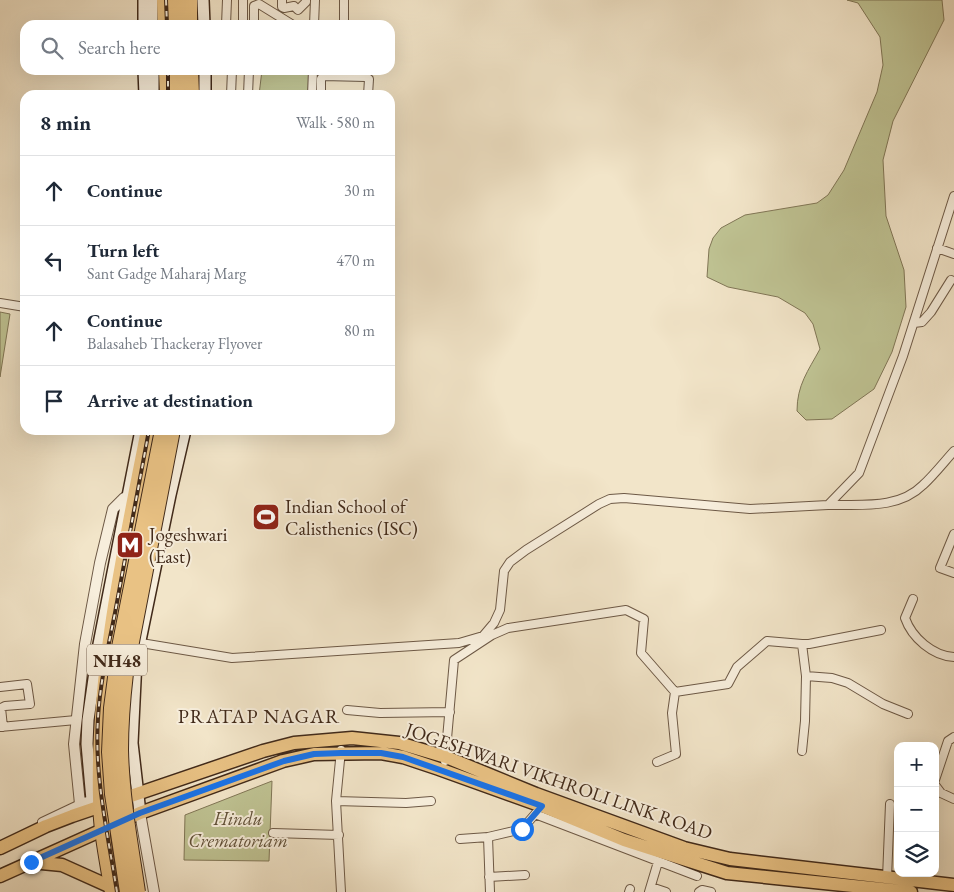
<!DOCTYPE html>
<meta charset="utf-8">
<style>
:root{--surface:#fff;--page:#f2f2f3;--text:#1f2937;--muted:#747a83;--line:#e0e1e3}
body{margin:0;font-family:"EB Garamond",serif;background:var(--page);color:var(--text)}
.controls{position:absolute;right:15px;bottom:15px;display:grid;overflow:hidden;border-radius:10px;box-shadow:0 5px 20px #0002}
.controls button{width:45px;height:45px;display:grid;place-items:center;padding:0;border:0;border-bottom:1px solid var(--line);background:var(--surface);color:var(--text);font:25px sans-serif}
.stop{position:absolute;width:15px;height:15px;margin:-11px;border:4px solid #1a73e8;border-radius:50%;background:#fff}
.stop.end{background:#1a73e8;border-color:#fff;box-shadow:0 1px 5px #0008}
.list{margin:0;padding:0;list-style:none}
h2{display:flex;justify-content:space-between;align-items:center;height:65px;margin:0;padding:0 20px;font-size:21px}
h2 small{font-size:16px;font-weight:400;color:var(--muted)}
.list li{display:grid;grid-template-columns:32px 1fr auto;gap:15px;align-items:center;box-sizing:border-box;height:70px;padding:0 20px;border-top:1px solid var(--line)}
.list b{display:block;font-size:19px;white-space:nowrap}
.list p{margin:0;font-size:16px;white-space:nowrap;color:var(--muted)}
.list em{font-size:16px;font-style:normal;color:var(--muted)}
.icon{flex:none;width:28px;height:28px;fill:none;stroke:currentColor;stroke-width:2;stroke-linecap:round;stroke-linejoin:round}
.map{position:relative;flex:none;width:954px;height:892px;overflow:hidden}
.search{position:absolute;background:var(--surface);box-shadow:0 5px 20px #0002;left:20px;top:20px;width:375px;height:55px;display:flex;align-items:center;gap:12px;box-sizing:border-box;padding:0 18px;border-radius:15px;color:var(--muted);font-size:19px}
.panel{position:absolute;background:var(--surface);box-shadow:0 5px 20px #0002;left:20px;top:90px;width:375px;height:345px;border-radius:15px}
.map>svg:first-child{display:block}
.green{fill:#bfc393;stroke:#807656}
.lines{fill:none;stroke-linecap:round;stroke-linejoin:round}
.minor-casing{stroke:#6d5946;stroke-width:10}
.tertiary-casing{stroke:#6d5946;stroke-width:12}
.secondary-casing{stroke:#412a1a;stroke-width:14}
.primary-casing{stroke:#412a1a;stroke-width:15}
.trunk-casing{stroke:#412a1a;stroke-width:16}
.minor{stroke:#f7eedc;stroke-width:8}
.tertiary{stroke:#f7eedc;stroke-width:10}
.secondary{stroke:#f7eedc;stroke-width:11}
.primary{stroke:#e9c284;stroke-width:12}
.trunk{stroke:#e9c284;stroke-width:14}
.rail-casing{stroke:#412a1a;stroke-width:4}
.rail{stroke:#f7eedc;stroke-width:2;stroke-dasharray:5.5;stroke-linecap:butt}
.trunk-bridge-casing{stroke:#412a1a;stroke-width:16;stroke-linecap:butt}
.trunk-bridge{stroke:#e9c284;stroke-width:14}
.route{stroke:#1a73e8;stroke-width:6}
.labels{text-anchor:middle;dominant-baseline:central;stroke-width:4;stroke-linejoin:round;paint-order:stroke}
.shield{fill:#f7eedc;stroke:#786554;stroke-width:1}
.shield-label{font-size:18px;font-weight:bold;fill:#412a1a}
.poi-label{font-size:19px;fill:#412a1a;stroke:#f7eedc;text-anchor:start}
.street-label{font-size:19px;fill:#412a1a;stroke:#f7eedc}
.park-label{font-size:19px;font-style:italic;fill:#605038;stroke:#f7eedc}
.neighbourhood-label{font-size:20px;letter-spacing:1px;fill:#412a1a;stroke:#f7eedc}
</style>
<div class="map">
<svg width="954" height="892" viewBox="0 0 954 892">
<rect width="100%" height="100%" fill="#f2e5c9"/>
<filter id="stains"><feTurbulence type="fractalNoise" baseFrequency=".004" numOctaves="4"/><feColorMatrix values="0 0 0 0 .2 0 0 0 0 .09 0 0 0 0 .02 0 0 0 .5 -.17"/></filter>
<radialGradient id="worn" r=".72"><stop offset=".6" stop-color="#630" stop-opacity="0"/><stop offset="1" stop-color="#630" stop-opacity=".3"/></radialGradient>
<!-- green -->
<path class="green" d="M 847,0 L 942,0 L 944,20 L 893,121 L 883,160 L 886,216 L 904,270 L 906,307 L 892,352 L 874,389 L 832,419 L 806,420 L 797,411 C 797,385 808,371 820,349 L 813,324 L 805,313 L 778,297 L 728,287 L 707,277 L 709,249 L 713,238 L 721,228 L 745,215 L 817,203 L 828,195 L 844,170 L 877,92 L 883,65 L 880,37 L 858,3 Z
M 262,70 L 309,70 L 309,95 L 259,95 Z
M 0,312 L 10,314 L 0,377 Z
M 272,781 L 269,861 L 184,860 L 185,815 Z"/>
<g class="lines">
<!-- minor casing -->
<g class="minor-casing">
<path id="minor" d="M 282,0 L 282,7 L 284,8 L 294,6 L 298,10 L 306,2 L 306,0
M 226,25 L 227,0
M 243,25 L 243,0
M 254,25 L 254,6 L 259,4 L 293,25
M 314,25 L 315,0
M 344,25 L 344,0
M 338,70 L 369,70
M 231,95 L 232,70
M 248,95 L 249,70
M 312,95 L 313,70
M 321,95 L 321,79 L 323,76 L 366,77 L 369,79 L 368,95
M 937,248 L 954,254
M 0,303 L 25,307
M 914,323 L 922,322 L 931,312 L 951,280
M 828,505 C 860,504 898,510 923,485 C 934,475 944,462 954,451
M 954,534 L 940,568 L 954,573
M 913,599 L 905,618 C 912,638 933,656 954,657
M 135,642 L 232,658 L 459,643 L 483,636 L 494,623 L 500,610 L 504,571 L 510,562 L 526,550 L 599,504 L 610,499 L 624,498 L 750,509 L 828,505 L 859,473 L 903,356 L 954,196
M 802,644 L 809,644 L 881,630
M 806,676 L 832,678 L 848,683 L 883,704 L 908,714
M 0,687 L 27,684 L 30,704 L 5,706 L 1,708 L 3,727
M 675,692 L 728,684 L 737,667 L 767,641 L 802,644 L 806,676 L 805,721 L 802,751
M 347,710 L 380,713 L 450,712
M 0,727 L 76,720
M 341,750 L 336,801 L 341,892
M 445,761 L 454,660 L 492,635 L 508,628 L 626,610 L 644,619 L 641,653 L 675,692
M 657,762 L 676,754 L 672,713 L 675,692
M 935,780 L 948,741 L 954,737
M 935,785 L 941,793 L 954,799
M 336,801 L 406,803 L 431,801
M 535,814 L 697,876
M 42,822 L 80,804
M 273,833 L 339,835
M 460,839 L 488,837
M 489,877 L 525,875
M 887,878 L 890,804
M 651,887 L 666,892
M 490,892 L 488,837 L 522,829 L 537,812
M 629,892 L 630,889
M 649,892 L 658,862
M 699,892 L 702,890 L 711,892"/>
</g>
<!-- tertiary casing -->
<g class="tertiary-casing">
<path id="tertiary" d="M 99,799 L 80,804 L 74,744 L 85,644 L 100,563 L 113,509 L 124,498 L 134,497
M 140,813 L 154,892"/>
</g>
<!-- secondary casing -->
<g class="secondary-casing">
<path id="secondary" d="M 144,0 L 144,25
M 152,0 L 152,25
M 203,0 L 204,25
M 144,70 L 145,95
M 153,70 L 153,95
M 205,70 L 205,95
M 92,800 L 87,744 L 88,720 L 99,644 L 141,430
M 140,813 L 132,743 L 136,660 L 170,495 L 185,430"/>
</g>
<!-- primary casing -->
<g class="primary-casing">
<path id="primary" d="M 0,848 L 46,826 L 72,816 L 263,751 L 294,743 L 352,738 L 399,743 L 446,757 L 536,794 L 684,848 L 730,859 L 954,885
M 31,862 L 62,865 L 111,887
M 0,876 L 140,813 L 283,761 L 314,754 L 381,753 L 403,757 L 439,769 L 542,806 L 624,840 L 727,873 L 911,892"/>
</g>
<!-- trunk casing -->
<g class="trunk-casing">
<path id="trunk" d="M 164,0 L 165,25
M 178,0 L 178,25
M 190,0 L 190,25
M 166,70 L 167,95
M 179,70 L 180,95
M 191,70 L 192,95
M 112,892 C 107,861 100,829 100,798 C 97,674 124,551 148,430"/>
</g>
<!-- minor -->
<use href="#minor" class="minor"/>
<!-- tertiary -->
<use href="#tertiary" class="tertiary"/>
<!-- secondary -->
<use href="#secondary" class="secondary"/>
<!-- primary -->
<use href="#primary" class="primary"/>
<!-- trunk -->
<use href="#trunk" class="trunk"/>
<!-- rail casing -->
<g class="rail-casing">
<path id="rail" d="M 166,0 L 167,25
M 168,70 L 168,95
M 117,892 C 108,835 94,776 98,718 C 100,683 108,648 115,613 C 126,552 138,491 149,430"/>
</g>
<!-- rail -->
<use href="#rail" class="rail"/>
<!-- trunk-bridge casing -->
<g class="trunk-bridge-casing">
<path id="trunk-bridge" d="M 127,892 L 112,794 L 109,752 L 111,708 L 119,647 L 162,430
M 138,892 C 131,845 122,797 121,750 C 121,724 123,699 126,673 L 173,430"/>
</g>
<!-- trunk-bridge -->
<use href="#trunk-bridge" class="trunk-bridge"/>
</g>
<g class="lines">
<!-- route -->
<path class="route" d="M 31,862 L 140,813 L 284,761 L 314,754 L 341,753 L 381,753 L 403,757 L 542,806 L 522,829"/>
</g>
<!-- icons -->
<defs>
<g id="stadium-square" transform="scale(1.4375)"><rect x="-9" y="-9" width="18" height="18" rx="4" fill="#8f2418" stroke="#f7eedc"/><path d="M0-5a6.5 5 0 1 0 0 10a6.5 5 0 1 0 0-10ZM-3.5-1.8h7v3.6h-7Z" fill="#fff"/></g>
<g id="metro-square" transform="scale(1.4375)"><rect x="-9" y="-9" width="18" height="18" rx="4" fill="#8f2418" stroke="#f7eedc"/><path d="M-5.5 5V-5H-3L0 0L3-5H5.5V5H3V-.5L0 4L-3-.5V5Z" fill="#fff"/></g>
</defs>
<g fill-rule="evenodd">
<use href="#stadium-square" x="266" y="517"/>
<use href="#metro-square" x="130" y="545"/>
</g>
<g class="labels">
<!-- shield labels -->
<rect class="shield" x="87" y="644.5" width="60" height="31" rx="4"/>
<g class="shield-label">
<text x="117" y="660">NH48</text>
</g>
<!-- poi labels -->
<g class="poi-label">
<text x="285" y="506">Indian School of<tspan x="285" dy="22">Calisthenics (ISC)</tspan></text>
<text x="149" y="534">Jogeshwari<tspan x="149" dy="22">(East)</tspan></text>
</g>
<!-- street labels -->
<g class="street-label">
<text transform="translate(559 781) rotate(19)">JOGESHWARI VIKHROLI LINK ROAD</text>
</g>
<!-- park labels -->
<g class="park-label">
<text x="238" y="818">Hindu<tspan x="238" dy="22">Crematoriam</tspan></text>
</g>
<!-- neighbourhood labels -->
<g class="neighbourhood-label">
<text x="259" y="716">PRATAP NAGAR</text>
</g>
</g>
<rect width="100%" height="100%" filter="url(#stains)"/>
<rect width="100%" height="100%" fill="url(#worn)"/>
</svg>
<div class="controls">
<button>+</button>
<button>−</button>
<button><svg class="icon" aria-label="layers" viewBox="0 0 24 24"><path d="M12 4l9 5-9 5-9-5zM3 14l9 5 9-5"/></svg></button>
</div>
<div class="stop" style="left:522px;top:829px"></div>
<div class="stop end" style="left:31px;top:862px"></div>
<div class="search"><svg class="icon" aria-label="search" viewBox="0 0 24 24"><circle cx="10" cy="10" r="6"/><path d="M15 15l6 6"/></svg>Search here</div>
<section class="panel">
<h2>8 min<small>Walk · 580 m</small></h2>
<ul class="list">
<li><svg class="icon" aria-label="ahead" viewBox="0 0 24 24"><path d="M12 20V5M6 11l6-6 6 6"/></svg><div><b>Continue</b></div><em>30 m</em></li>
<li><svg class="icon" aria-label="left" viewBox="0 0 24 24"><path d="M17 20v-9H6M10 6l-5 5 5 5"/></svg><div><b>Turn left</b><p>Sant Gadge Maharaj Marg</p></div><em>470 m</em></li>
<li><svg class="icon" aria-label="ahead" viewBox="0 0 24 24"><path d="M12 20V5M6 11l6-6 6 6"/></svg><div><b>Continue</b><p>Balasaheb Thackeray Flyover</p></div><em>80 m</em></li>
<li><svg class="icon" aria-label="arrive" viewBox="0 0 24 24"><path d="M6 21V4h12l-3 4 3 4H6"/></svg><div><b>Arrive at destination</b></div></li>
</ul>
</section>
</div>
